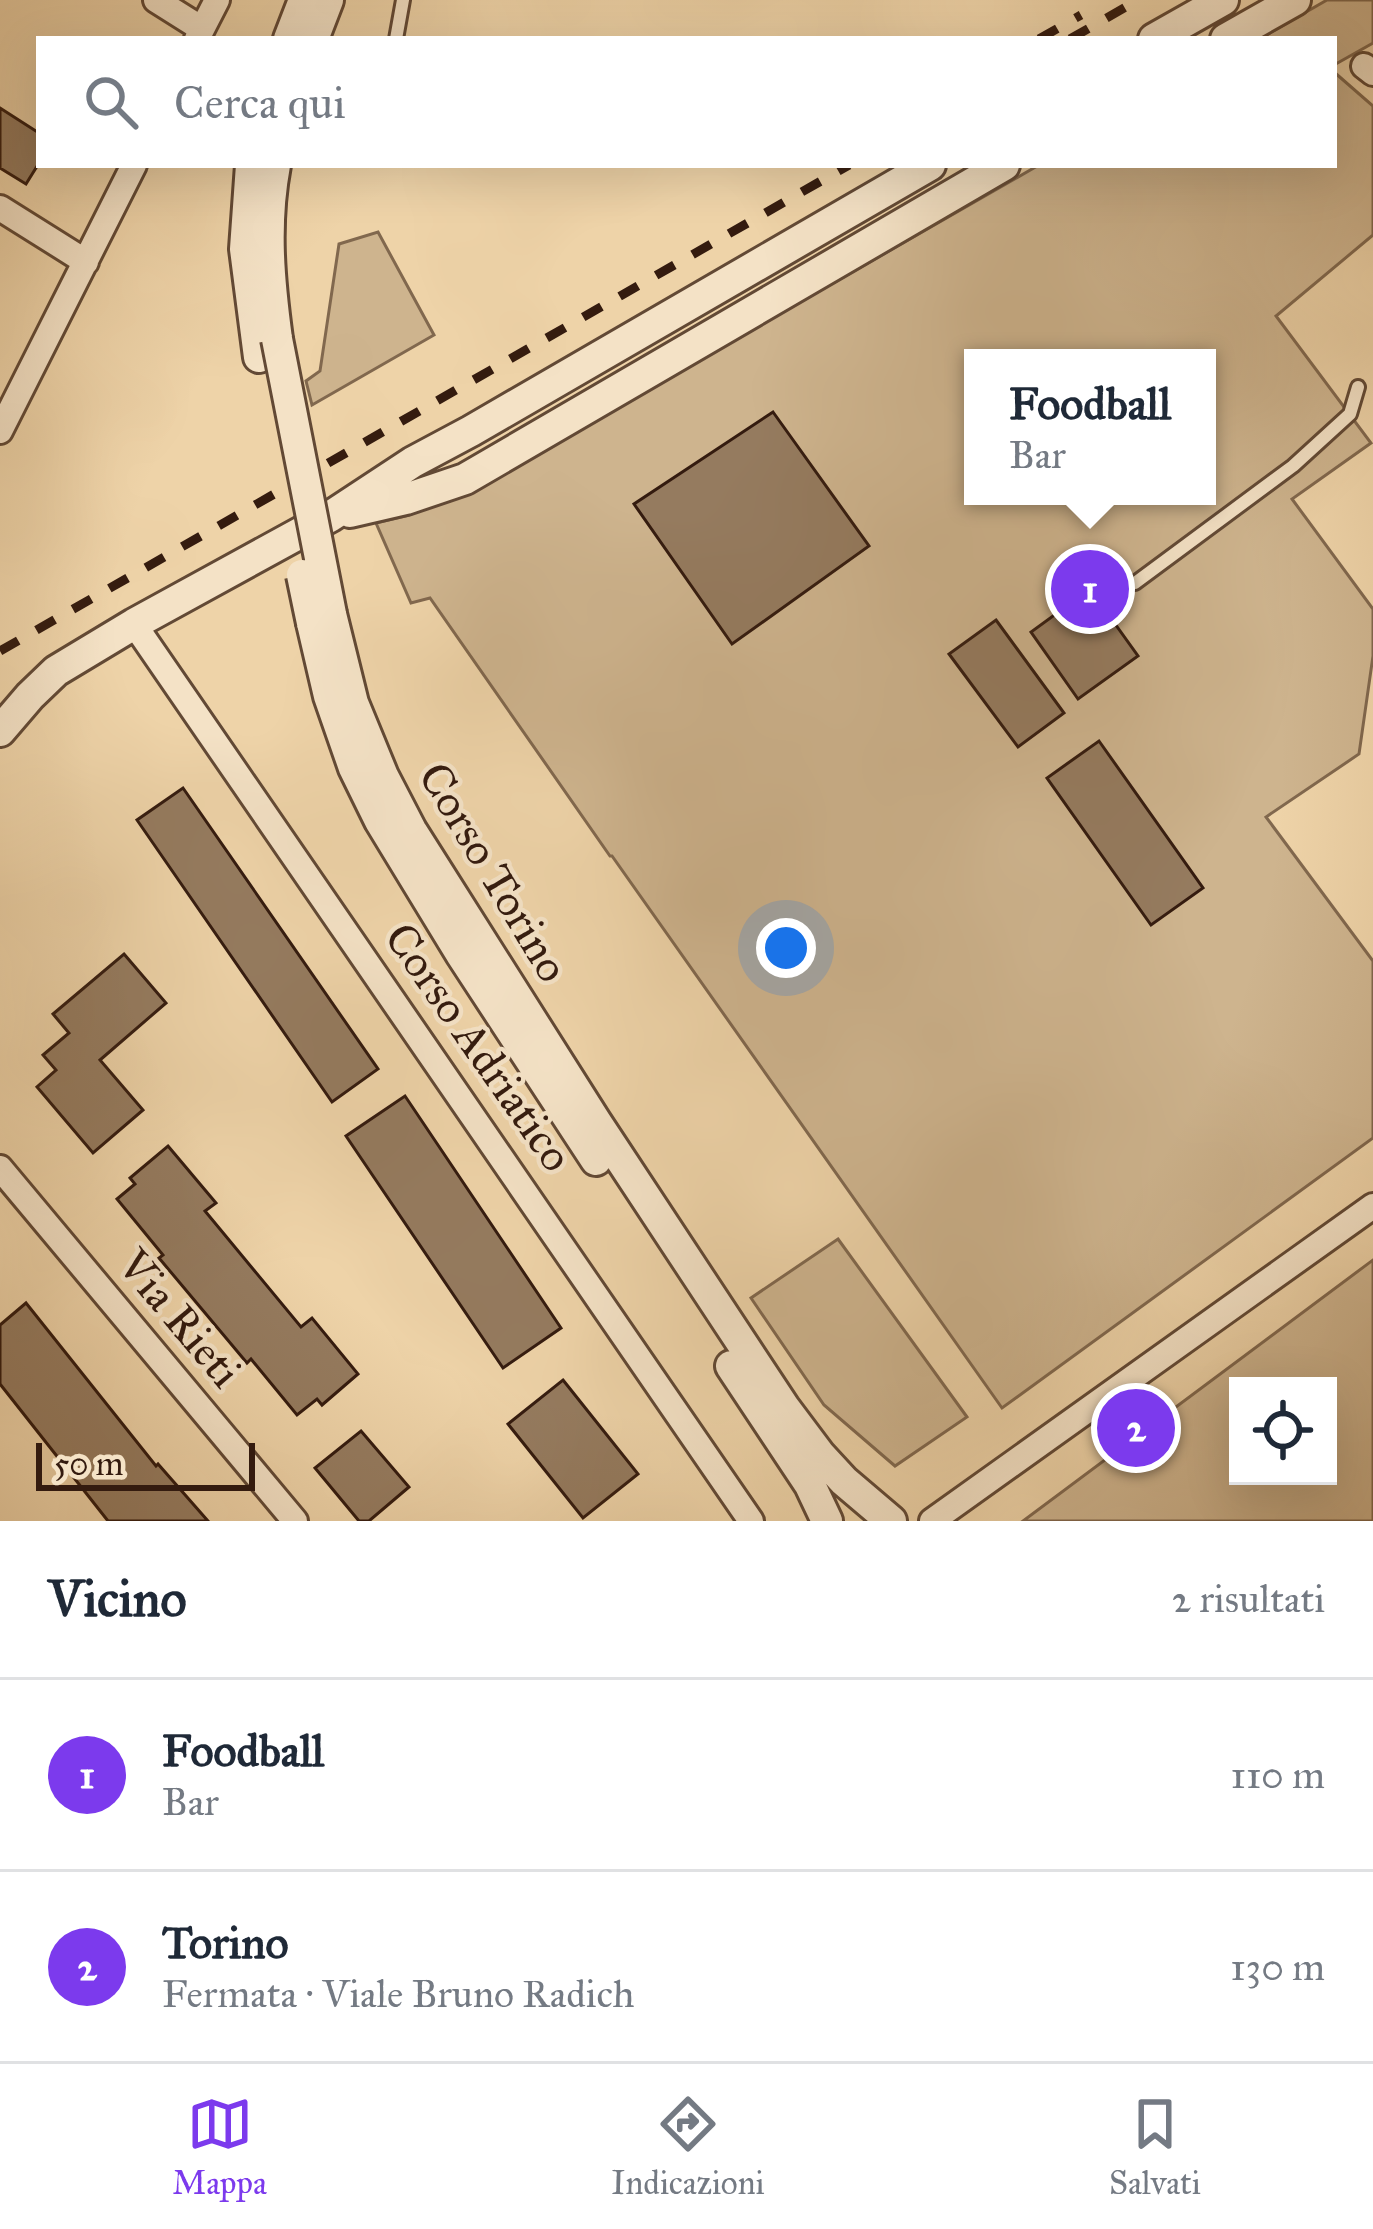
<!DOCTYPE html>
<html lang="it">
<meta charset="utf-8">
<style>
:root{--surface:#fff;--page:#f6f6f7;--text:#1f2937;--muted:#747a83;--line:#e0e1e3;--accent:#7c3aed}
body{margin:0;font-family:"IM FELL Great Primer",serif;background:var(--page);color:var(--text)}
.controls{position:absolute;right:36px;bottom:36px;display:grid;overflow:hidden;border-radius:0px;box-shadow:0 12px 48px #0002}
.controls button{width:108px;height:108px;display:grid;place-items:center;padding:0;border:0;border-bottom:3px solid var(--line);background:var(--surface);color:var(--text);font:60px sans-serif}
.scale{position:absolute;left:36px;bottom:30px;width:219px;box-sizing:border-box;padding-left:12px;border:6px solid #341b0f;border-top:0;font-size:33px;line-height:42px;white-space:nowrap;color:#341b0f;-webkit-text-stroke:9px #f4e2c6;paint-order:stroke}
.you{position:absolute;left:786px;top:948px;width:42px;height:42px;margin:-30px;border:9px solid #fff;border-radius:50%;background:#1a73e8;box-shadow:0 0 0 18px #1a73e833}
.badge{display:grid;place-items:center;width:78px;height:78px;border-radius:50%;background:var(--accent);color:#fff;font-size:39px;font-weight:700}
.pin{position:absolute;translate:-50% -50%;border:6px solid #fff;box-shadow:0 3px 12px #0006}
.popup{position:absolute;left:964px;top:349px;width:252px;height:156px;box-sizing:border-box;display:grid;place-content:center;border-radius:0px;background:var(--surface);filter:drop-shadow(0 3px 9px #0005);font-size:39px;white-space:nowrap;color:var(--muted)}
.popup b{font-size:45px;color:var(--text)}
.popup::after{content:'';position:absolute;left:50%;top:100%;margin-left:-24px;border:24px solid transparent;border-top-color:var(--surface)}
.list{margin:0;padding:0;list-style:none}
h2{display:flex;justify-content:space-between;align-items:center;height:156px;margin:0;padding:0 48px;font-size:51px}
h2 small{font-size:39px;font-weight:400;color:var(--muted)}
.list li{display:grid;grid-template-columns:78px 1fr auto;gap:36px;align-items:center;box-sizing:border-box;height:192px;padding:0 48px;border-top:3px solid var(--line)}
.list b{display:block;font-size:45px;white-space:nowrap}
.list p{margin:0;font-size:39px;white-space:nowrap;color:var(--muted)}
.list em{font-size:39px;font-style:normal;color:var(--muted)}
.icon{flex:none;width:66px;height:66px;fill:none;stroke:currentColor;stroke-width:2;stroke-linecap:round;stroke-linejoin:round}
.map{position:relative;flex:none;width:1373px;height:1521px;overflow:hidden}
.search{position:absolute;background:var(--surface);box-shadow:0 12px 48px #0002;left:36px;right:36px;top:36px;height:132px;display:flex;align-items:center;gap:30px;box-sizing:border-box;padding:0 42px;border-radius:0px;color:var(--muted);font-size:45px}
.sheet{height:540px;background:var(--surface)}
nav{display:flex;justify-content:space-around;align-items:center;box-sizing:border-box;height:168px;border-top:3px solid var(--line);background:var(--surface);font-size:33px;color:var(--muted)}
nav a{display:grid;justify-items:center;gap:6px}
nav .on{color:var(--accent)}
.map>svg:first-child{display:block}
.green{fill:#ceb48e;stroke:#81684e;stroke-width:3;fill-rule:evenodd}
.building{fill:#957b5f;stroke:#341b0f;stroke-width:3}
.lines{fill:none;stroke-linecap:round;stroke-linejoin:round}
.service-casing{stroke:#624935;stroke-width:18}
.minor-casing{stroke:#624935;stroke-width:30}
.tertiary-casing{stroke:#624935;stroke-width:36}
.service{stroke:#f4e2c6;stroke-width:12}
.minor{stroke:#f4e2c6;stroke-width:24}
.tertiary{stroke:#f4e2c6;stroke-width:30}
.rail{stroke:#341b0f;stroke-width:9;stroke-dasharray:21 21;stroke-linecap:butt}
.tertiary-bridge-casing{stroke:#624935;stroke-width:36;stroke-linecap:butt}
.tertiary-bridge{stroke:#f4e2c6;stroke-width:30}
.labels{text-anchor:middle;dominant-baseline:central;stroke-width:9;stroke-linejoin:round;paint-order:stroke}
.street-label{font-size:45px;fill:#341b0f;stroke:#f4e2c6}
</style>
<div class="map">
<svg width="1373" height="1521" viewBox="0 0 1373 1521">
<rect width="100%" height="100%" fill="#eed3a8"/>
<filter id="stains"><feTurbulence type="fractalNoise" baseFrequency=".00167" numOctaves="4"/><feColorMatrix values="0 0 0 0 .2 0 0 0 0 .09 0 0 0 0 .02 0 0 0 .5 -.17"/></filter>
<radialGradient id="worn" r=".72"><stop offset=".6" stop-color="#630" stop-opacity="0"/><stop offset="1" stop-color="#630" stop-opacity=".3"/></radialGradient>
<!-- green -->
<path class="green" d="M 1327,0 L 1373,0 L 1373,43 L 1334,65 L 1334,39 L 1259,39 Z
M 1334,72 L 1373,106 L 1373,235 L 1276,316 L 1371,443 L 1292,499 L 1373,609 L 1373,656 L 1359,754 L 1266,817 L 1373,961 L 1373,1138 L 1002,1408 L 612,856 L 610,856 L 430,598 L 411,603 L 376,523 L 409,515 L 484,483 L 1039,165 L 1334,165 ZM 973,358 L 1207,358 L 1207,496 L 973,496 Z
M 378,232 L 434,335 L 312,405 L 306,381 L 320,371 L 339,244 Z
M 838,1239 L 967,1417 L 895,1466 L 824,1405 L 751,1298 Z
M 1373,1260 L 1373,1521 L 1023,1521 ZM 1238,1386 L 1328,1386 L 1328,1476 L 1238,1476 Z"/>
<!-- building -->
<path class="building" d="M 0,108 L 39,133 L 39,163 L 26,184 L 0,168 Z
M 773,412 L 869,546 L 732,644 L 634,504 Z
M 1090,589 L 1138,656 L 1078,699 L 1031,632 Z
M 996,620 L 1064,713 L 1018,747 L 949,654 Z
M 1099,741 L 1203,888 L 1151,925 L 1047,778 Z
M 183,788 L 378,1069 L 332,1102 L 137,820 Z
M 124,954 L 166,1003 L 100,1060 L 143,1110 L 93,1153 L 37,1087 L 56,1070 L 43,1055 L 69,1033 L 53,1014 Z
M 405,1096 L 561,1328 L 503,1368 L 346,1136 Z
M 168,1146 L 216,1203 L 205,1211 L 301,1327 L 312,1318 L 358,1374 L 322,1405 L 317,1399 L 297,1415 L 251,1359 L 247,1363 L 159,1258 L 163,1255 L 117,1199 L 135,1184 L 130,1178 Z
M 26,1303 L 156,1466 L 158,1464 L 208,1521 L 108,1521 L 0,1384 L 0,1325 Z
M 563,1380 L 638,1474 L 583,1518 L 508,1424 Z
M 361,1431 L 409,1487 L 369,1521 L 359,1521 L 315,1468 Z"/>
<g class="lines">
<!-- service casing -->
<g class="service-casing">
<path id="service" d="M 396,39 L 403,0
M 1135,583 L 1293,466 L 1350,414 L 1358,387"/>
</g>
<!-- minor casing -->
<g class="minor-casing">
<path id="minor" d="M 156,0 L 202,29
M 197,39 L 217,0
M 1364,66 L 1373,73
M 0,208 L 86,262
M 0,431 L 134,165
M 134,624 L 751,1521
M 0,1168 L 295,1521
M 932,1521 L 1373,1206"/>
</g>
<!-- tertiary casing -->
<g class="tertiary-casing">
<path id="tertiary" d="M 289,39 L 304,0
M 313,39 L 328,0
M 1154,39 L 1223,0
M 1226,39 L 1295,0
M 251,165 L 245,249 L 259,357
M 275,165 C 264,224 269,280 277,339
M 350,512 L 406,499 L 465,479 L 1004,165
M 331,614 L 353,703 L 383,776 L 411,830 L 596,1122 L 784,1407 L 820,1455 L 844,1481 L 891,1521
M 312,623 L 329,696 L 354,768 L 380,821 L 461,954 L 596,1160
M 0,731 L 30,696 L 56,671 L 134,624 L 331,516 L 413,462 L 471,431 L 930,165
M 731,1366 L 810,1485 L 827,1521"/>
</g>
<!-- service -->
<use href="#service" class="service"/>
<!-- minor -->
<use href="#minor" class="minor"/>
<!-- tertiary -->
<use href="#tertiary" class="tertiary"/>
<!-- rail -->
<path class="rail" d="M 1039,39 L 1081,15
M 1070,39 L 1138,0
M 0,651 L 849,165"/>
<!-- tertiary-bridge casing -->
<g class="tertiary-bridge-casing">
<path id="tertiary-bridge" d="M 277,339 L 331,614
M 302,575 L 312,623"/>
</g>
<!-- tertiary-bridge -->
<use href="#tertiary-bridge" class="tertiary-bridge"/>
</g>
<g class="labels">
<!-- street labels -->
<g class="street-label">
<text transform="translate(494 872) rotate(59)">Corso Torino</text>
<text transform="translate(479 1047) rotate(55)">Corso Adriatico</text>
<text transform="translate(180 1318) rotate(50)">Via Rieti</text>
</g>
</g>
<rect width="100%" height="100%" filter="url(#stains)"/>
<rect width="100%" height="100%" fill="url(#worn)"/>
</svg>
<div class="controls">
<button><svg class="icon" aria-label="locate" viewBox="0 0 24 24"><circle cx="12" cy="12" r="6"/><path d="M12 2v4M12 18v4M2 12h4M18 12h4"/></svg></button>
</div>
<div class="scale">50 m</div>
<div class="you"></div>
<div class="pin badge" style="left:1090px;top:589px">1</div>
<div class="popup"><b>Foodball</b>Bar</div>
<div class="pin badge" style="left:1136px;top:1428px">2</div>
<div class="search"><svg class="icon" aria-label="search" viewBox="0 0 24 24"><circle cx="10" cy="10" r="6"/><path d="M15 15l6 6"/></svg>Cerca qui</div>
</div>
<section class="sheet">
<h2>Vicino<small>2 risultati</small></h2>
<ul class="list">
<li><span class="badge">1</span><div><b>Foodball</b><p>Bar</p></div><em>110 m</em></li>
<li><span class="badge">2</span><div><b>Torino</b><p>Fermata · Viale Bruno Radich</p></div><em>130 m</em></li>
</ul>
</section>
<nav>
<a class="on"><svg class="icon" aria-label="map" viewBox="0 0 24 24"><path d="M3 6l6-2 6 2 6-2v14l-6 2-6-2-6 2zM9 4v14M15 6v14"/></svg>Mappa</a>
<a><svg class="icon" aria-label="directions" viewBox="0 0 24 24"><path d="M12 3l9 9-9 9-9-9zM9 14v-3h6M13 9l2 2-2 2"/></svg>Indicazioni</a>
<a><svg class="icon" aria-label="saved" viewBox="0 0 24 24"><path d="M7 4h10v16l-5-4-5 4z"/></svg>Salvati</a>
</nav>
